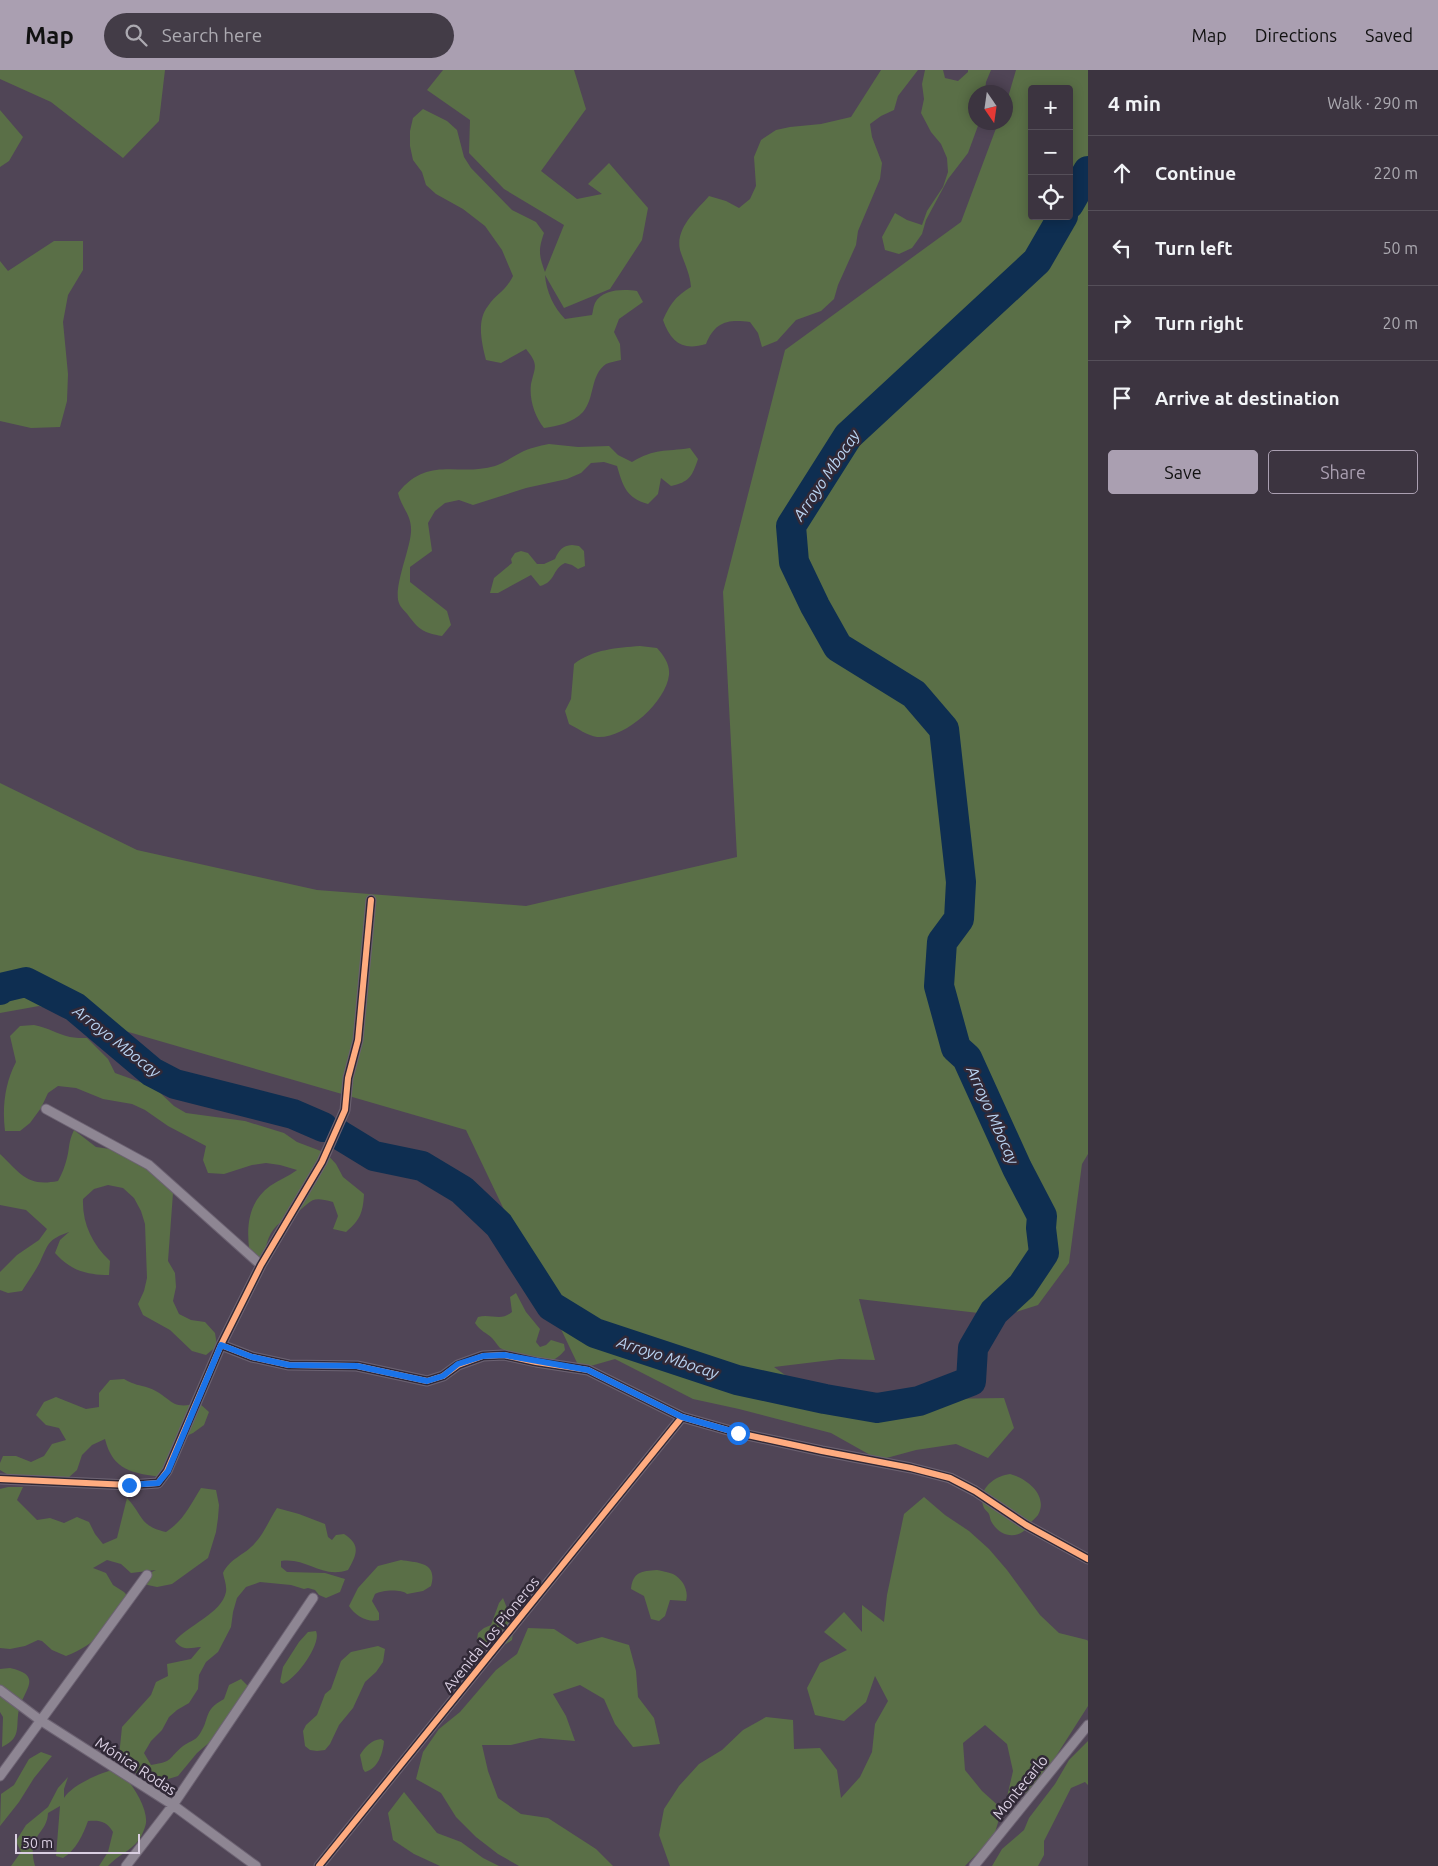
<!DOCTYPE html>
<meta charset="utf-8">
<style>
:root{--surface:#3c3440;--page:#433c47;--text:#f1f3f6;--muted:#acaab1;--line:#554f59;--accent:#aa9fb1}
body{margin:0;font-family:Ubuntu,sans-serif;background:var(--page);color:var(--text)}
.controls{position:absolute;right:15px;top:15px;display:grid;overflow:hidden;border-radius:5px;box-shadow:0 2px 12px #0003}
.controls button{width:45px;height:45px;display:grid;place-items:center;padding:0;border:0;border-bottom:1px solid var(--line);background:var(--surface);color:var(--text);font:25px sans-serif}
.compass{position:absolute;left:968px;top:15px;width:45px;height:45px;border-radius:50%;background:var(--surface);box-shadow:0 2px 12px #0003;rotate:167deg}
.scale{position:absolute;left:15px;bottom:12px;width:125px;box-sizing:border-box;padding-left:5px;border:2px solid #dacfe2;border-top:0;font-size:14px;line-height:18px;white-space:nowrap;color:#dacfe2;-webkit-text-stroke:4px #312937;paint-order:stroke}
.stop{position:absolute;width:15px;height:15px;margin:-11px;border:4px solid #1a73e8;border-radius:50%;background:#fff}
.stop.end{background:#1a73e8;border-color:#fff;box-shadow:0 1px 5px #0008}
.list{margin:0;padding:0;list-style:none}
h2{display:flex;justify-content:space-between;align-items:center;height:65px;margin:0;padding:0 20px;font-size:21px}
h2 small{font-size:16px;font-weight:400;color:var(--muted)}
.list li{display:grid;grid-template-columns:32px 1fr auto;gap:15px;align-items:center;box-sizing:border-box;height:75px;padding:0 20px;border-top:1px solid var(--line)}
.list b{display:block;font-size:19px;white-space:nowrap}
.list em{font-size:16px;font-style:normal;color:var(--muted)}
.actions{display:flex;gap:10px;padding:15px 20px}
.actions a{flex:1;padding:11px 0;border:1px solid var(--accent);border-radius:5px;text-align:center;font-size:18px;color:var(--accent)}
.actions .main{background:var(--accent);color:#111}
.icon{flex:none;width:28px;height:28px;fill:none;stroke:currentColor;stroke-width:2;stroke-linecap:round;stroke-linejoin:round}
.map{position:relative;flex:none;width:1088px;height:1796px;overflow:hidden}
header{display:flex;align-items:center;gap:30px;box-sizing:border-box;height:70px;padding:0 25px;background:var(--accent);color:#111}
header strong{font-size:24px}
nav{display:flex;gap:28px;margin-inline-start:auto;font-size:18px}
.search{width:350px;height:45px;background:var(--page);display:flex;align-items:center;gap:12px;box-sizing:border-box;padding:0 18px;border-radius:28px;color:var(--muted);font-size:19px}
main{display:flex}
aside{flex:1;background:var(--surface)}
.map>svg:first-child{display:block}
.green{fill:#5a6f47;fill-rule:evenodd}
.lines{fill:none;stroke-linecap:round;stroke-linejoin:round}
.river{stroke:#0e2e51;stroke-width:30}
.minor-casing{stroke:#6c6272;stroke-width:11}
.minor{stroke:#8e8693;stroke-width:9}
.cycleway-casing{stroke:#312937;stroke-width:9}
.cycleway{stroke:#ffac80;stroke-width:6}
.route{stroke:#1a73e8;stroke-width:6}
.labels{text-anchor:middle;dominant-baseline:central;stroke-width:5;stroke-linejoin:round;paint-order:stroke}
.street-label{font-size:15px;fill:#dacfe2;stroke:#312937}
.water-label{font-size:16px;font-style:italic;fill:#b8d2f0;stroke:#312937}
</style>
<header>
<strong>Map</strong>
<div class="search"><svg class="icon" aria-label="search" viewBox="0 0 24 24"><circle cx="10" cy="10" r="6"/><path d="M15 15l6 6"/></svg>Search here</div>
<nav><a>Map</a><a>Directions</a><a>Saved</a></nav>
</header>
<main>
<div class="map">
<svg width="1088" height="1796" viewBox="0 0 1088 1796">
<rect width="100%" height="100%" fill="#504556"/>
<!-- green -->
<path class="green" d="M 0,0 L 165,0 L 159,51 L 123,88 L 51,32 L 0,9 Z
M 443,0 L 574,0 L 586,39 L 541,101 L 577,129 L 602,124 L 588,114 L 609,93 L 648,138 L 642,170 L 610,219 L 564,238 L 545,205 C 546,221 554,238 565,249 L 592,245 C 593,242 593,237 595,233 C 602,219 623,219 637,221 L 643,232 L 619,249 L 614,262 L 620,274 L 621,290 C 617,291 610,292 606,294 C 590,305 595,328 583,342 C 573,353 557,356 544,358 C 535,347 529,330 531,314 C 535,296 539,295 526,279 L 501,293 L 486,290 C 482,274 476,251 488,236 C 497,223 505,222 513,206 L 502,180 L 485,156 L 463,139 L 436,124 L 426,115 L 422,102 L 413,90 L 410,76 L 410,61 L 413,48 L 423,39 L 447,51 L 457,60 L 464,87 L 471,98 L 512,140 L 536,152 L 544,163 C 538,180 539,186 545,202 L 564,155 L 504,119 L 469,83 L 470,50 L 427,20 Z
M 881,0 L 918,0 L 898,26 L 894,40 L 881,46 L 870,54 L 872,67 L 882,93 L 880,109 L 858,161 L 856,175 L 838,215 L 834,229 L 821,241 L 796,250 L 777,271 L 762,277 L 758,263 L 750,252 C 727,249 715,252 706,274 C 683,281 671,273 663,250 C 671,233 675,227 691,217 C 690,203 684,193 680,180 C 675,158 697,140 709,126 L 726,131 L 739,138 L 750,129 L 756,116 L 754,87 L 761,70 L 776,60 L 790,57 L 821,54 L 851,47 Z
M 925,0 L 943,0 L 945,8 L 958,11 L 968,2 L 968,0 L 991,0 L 986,12 L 985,22 L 976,22 L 976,52 L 979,53 L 968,83 L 948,109 L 926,150 L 922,164 L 912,178 L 899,184 L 885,180 L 882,167 L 895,143 L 907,150 L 922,155 L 927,141 L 943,117 L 948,102 L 947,88 L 941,74 L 931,62 L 921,43 L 924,29 L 922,14 Z
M 1016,0 L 1088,0 L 1088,1084 L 1082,1094 L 1069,1193 L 1038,1235 L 1004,1246 L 859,1229 L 875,1290 L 840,1289 L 774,1297 L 810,1323 L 865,1332 L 899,1334 L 937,1329 L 1004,1328 L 1014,1358 L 988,1388 L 956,1374 L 916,1380 L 879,1390 L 831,1363 L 739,1339 L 693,1329 L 615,1289 L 580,1299 L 466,1060 L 39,936 L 0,943 L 0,713 L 137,780 L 317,820 L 526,836 L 737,787 L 723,522 L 785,280 L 961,152 L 998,53 L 1006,52 L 1006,34 ZM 1032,19 L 1069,19 L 1069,146 L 1032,146 Z
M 0,40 L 23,67 L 9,91 L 0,97 Z
M 54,171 L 83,171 L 83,200 L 68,225 L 63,252 L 68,304 L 67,331 L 60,357 L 31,358 L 0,351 L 0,191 L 8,201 Z
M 549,374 L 578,377 L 609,376 L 618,385 L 632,392 C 656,378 664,382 690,378 L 698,389 C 692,407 689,412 671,416 L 661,408 L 658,424 L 648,434 C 626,428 623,416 617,396 L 604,392 L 591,393 L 581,403 L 567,409 L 526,418 L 473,435 L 459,430 L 445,433 L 435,441 L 428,453 L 432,481 L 410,497 L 410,512 L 447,541 L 451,555 L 442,566 C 424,563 419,560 408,545 C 406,542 400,537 399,533 C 393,518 410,480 411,462 C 412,445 402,439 398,423 C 428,385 458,407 495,396 C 504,393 512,387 520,383 C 529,378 539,376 549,374 Z
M 572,475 L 579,476 L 584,481 L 585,496 L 578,499 L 572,495 L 565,493 C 552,499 556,512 540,516 L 531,505 L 498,523 L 490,523 L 494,508 L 512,493 L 511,489 L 515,483 L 521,481 L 528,483 L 537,494 L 544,494 L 555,489 C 559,480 562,476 572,475 Z
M 640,576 L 657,578 C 664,586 670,594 669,605 C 666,632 625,669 597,667 C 588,666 577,658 569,654 L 565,641 L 571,629 L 574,594 C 593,579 617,578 640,576 Z
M 34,955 C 49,958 57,964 70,967 C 75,968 82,968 87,968 L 108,989 L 115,1003 L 154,1017 L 174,1036 L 186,1043 L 245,1051 L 284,1063 L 297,1072 L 326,1083 L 336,1094 L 343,1107 L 364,1124 C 363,1143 360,1150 346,1162 L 333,1159 L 338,1146 L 333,1132 C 309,1125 312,1132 295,1144 C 291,1147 285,1148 281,1152 C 269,1161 265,1174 265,1190 L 252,1195 C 246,1167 244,1135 270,1116 C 279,1110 289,1106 297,1100 L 280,1095 L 266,1093 L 252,1095 L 224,1104 L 208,1103 L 203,1090 L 206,1076 L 168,1056 L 145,1040 L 132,1034 L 103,1029 L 76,1018 L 58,1016 L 48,1023 L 41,1038 L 30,1053 L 20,1061 L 5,1061 C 2,1037 5,1013 16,992 L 10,966 L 20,956 Z
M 74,1060 L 96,1077 L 110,1079 L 134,1091 L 168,1111 L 173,1123 L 168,1191 L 175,1203 L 176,1217 L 173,1231 L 179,1244 L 191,1250 L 205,1252 L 215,1263 L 217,1276 L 206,1285 L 192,1281 L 170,1260 L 143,1245 L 138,1234 L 144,1221 L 147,1208 L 145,1154 L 141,1141 L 134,1128 L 123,1118 L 108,1115 L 94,1119 L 83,1129 C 82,1153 92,1174 110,1191 L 109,1205 C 86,1205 70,1200 55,1183 L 60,1170 L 69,1162 C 47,1170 49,1173 40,1192 C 35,1202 28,1211 22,1221 L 8,1223 L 0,1220 L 0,1202 L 17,1185 L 39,1170 L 47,1159 L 26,1140 L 0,1135 L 0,1084 C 21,1104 27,1117 58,1111 C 62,1104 65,1096 67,1088 C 70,1076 68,1073 74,1060 Z
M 516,1223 L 526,1242 L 540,1259 L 536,1272 L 540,1277 L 546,1275 L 551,1270 L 564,1274 L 565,1280 C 561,1285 555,1290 549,1291 C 541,1291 506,1282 500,1278 C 497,1275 495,1271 492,1268 C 486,1262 481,1262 475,1253 L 478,1247 C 490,1243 501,1252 512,1242 L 510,1227 Z
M 124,1309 C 136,1316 138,1314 149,1318 C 173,1327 168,1341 199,1333 L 209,1342 L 204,1355 L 193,1363 L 180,1369 L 170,1381 L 169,1395 L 161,1407 C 133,1403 113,1401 105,1369 L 92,1375 L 82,1385 L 77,1400 L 67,1409 L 10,1406 L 0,1400 L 0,1393 L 3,1386 L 16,1386 L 31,1392 L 44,1386 L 52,1374 L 66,1370 L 59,1358 L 46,1355 L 36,1345 L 44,1332 L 56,1327 L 86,1339 L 99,1337 L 99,1323 L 110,1310 Z
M 1010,1404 C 1026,1408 1049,1425 1038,1445 C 1036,1448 1032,1450 1030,1454 C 1020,1470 1001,1469 991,1451 C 990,1449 990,1446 989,1444 C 988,1442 985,1440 984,1438 C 976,1420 994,1406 1010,1404 Z
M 8,1417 L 23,1417 L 17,1430 L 37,1450 L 50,1448 L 64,1453 L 77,1447 L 89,1452 L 95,1464 L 103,1474 L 117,1468 L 127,1428 C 143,1445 139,1456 166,1462 C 184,1450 189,1437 201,1418 L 216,1420 L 219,1435 L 218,1448 L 216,1462 L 208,1488 L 172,1514 L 157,1517 L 143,1514 L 143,1506 L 156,1500 L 131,1503 L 121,1494 L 107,1490 L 93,1498 L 106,1503 L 113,1515 L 124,1522 L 133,1532 C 111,1555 97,1574 66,1586 L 52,1580 L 42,1571 L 38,1570 L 25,1576 L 10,1579 L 0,1578 L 0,1419 Z
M 924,1427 L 945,1445 L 969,1461 L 989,1479 L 1007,1500 L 1040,1545 L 1059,1563 L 1087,1570 L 1088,1571 L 1088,1636 L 1051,1694 L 1037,1720 L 1007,1727 L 1013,1701 L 1007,1674 L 985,1655 L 963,1673 L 965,1700 L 982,1721 L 1002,1739 L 994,1766 L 965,1796 L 670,1796 L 659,1765 L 664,1739 L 679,1716 L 699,1694 L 722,1680 L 743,1660 L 766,1647 L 793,1650 L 794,1679 L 820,1678 L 837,1700 L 841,1728 L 860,1707 L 872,1682 L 875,1654 L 888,1631 L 875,1606 L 866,1632 L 844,1651 L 815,1645 L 807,1618 L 820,1593 L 847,1580 L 824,1562 L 844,1542 L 862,1562 L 862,1535 L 884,1552 L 887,1525 L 904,1444 Z
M 277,1438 L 299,1444 L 325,1454 L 328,1467 L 332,1470 L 336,1465 L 344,1464 C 361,1475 357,1484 348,1500 C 321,1509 307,1487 281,1491 L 281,1497 L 287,1502 L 325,1503 L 345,1509 L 340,1522 L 326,1528 L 319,1525 L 315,1520 L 308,1518 L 304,1519 L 291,1515 L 260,1512 L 246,1517 L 237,1528 L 233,1542 L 231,1557 L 218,1582 L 206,1592 L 199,1605 L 198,1619 L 189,1633 L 177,1640 L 169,1647 L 162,1660 L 151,1671 L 144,1683 L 151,1695 C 175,1691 167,1689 183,1676 C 188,1672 195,1671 199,1665 C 211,1648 202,1641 224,1629 L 229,1615 L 241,1609 L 250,1618 L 218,1665 L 197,1683 L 178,1706 L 165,1710 L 150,1710 L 125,1698 L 119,1686 L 122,1657 L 151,1625 L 156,1612 L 168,1606 L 167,1594 L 191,1589 L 201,1577 C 190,1578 182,1581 175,1571 C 187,1556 222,1543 226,1522 C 227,1515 224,1509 223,1503 C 230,1488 245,1485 255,1473 C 265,1462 269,1450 277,1438 Z
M 401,1490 C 418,1493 438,1492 431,1516 L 423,1521 L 407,1524 C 401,1519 382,1520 375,1524 L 372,1531 L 379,1543 L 379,1550 C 368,1553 355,1546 349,1536 L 358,1518 L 378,1496 Z
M 657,1500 C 662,1501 668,1502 673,1504 C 683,1509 689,1521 686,1531 L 670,1530 L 665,1546 L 659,1551 L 651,1549 L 644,1526 L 631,1519 C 633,1502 641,1501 657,1500 Z
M 503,1528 C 508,1541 515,1556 512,1570 L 506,1574 L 481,1577 L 477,1570 L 478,1563 L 484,1558 L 491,1555 L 499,1533 Z
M 528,1558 L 554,1559 L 577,1574 L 602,1567 L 629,1575 L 636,1601 L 638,1627 L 654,1648 L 660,1674 L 633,1677 L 615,1654 L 604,1629 L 580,1615 L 553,1624 L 566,1646 L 575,1671 L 540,1668 L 511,1675 L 482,1675 L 488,1701 L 498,1728 L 521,1744 L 548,1748 L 596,1779 L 613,1796 L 519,1796 L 498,1784 L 476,1767 L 456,1747 L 441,1723 L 416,1709 L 423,1682 L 439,1659 L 460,1642 L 496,1600 L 517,1584 Z
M 316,1561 C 322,1574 296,1609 283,1614 L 280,1612 L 283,1597 L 299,1572 L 308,1562 Z
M 378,1576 L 385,1579 L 383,1592 L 376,1602 L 365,1612 L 353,1638 L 339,1655 L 330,1674 L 325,1680 L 317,1681 L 310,1680 L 305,1676 L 303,1661 L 306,1655 L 317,1645 L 325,1624 L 331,1619 L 341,1591 L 351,1582 Z
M 10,1598 C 42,1605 26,1618 20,1636 C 14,1654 24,1667 2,1677 L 3,1647 L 0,1642 L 0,1599 Z
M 381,1669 L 384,1671 C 383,1683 378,1699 365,1702 L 363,1699 L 360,1685 C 365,1677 371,1670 381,1669 Z
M 1088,1671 L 1088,1715 L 1085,1712 L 1071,1718 L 1044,1771 L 1044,1785 L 1038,1796 L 992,1796 L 1002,1779 L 1024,1760 L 1029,1748 L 1055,1714 L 1069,1690 Z
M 41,1682 L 52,1686 L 34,1708 L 19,1732 L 0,1756 L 1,1724 L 14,1715 L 29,1689 Z
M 117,1699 C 129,1708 148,1737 146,1753 C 145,1759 141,1767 138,1771 C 130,1781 117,1786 108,1796 L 99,1796 L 108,1782 L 113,1762 C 107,1751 99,1750 88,1751 C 83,1765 76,1780 63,1788 L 56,1786 L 60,1736 L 48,1743 C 47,1765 26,1764 35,1796 L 11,1796 L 21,1782 L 16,1771 L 26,1755 L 48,1737 L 58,1718 L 68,1707 L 64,1719 L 64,1728 C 72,1715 101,1702 117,1699 Z
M 404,1722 L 437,1763 L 461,1772 L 483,1788 L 499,1796 L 440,1796 L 414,1784 L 393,1770 L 388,1743 Z"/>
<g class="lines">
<!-- river -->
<path class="river" d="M 1069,134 L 1088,101
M 0,920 L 1,918 L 26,912 L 75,937 L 152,1002 L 175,1014 L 293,1044 L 323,1057
M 338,1064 L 374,1086 L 422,1096 L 462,1120 L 499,1155 L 551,1236 L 595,1263 L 737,1310 L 825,1329 L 877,1338 L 919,1331 L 971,1311 L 973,1278 L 994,1242 L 1022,1216 L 1044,1183 L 1041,1158 L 1042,1146 L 1017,1098 L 967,988 L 956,978 L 939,916 L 942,872 L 959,849 L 961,812 L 944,659 L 914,624 L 838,577 L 815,536 L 794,492 L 791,456 L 848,366 L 1037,191 L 1063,146"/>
<!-- minor casing -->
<g class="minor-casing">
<path id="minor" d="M 46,1039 L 149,1095 L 261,1195
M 221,1275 L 252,1287 L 289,1295 L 357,1296 L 427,1311 L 443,1306 L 458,1295 L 483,1286 L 504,1285 L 536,1292 L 588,1300 L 682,1347 L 738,1363 L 822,1381 L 911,1398 L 950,1408 L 975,1421 L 1026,1455 L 1088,1489
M 0,1409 L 129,1415 L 158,1413 L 167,1401 L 221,1275 L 261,1195 L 322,1092 L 345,1040 L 348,1008 L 358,970 L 371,830
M 0,1620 L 40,1650 L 173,1735 L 256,1796
M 0,1706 L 147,1505
M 126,1796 L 173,1735 L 313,1528
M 319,1796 L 682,1347
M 974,1796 L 1088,1655"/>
</g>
<!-- minor -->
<use href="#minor" class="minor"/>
<!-- cycleway casing -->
<g class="cycleway-casing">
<path id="cycleway" d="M 221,1275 L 252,1287 L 289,1295 L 357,1296 L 427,1311 L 443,1306 L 458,1295 L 483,1286 L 504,1285 L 536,1292 L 588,1300 L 682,1347 L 738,1363 L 822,1381 L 911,1398 L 950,1408 L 975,1421 L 1026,1455 L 1088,1489
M 0,1409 L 129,1415 L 158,1413 L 167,1401 L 221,1275 L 261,1195 L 322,1092 L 345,1040 L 348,1008 L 358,970 L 371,830
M 319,1796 L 682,1347"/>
</g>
<!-- cycleway -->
<use href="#cycleway" class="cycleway"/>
</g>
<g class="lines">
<!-- route -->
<path class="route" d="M 129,1415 L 158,1413 L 168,1401 L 221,1275 L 252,1287 L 289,1295 L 357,1296 L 427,1311 L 443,1306 L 458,1294 L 483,1286 L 504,1285 L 588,1300 L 682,1347 L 738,1363"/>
</g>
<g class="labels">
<!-- street labels -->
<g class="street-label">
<text transform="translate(491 1564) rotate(-51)">Avenida Los Pioneros</text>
<text transform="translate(136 1696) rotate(33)">Mónica Rodas</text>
<text transform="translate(1020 1717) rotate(-51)">Montecarlo</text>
</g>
<!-- water labels -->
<g class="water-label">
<text transform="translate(826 405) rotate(-56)">Arroyo Mbocay</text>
<text transform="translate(117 971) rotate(38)">Arroyo Mbocay</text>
<text transform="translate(993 1045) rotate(66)">Arroyo Mbocay</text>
<text transform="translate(668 1287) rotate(18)">Arroyo Mbocay</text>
</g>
</g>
</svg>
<div class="controls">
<button>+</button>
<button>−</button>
<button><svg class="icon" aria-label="locate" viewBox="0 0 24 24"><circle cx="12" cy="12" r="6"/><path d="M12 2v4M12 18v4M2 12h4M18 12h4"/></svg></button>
</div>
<svg class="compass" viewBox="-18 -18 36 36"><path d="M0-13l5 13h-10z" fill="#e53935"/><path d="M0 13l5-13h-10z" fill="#acaab1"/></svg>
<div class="scale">50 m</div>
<div class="stop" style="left:738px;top:1363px"></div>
<div class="stop end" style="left:129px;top:1415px"></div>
</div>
<aside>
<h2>4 min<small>Walk · 290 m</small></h2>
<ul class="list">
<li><svg class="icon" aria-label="ahead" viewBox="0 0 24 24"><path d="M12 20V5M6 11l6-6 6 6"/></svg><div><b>Continue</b></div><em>220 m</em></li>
<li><svg class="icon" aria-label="left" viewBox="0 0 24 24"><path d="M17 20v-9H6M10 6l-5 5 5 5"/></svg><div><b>Turn left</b></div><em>50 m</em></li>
<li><svg class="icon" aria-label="right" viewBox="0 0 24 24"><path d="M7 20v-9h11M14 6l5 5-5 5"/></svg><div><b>Turn right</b></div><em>20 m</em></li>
<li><svg class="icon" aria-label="arrive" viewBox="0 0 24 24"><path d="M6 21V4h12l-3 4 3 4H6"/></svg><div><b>Arrive at destination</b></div></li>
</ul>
<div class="actions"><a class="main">Save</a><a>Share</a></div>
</aside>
</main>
